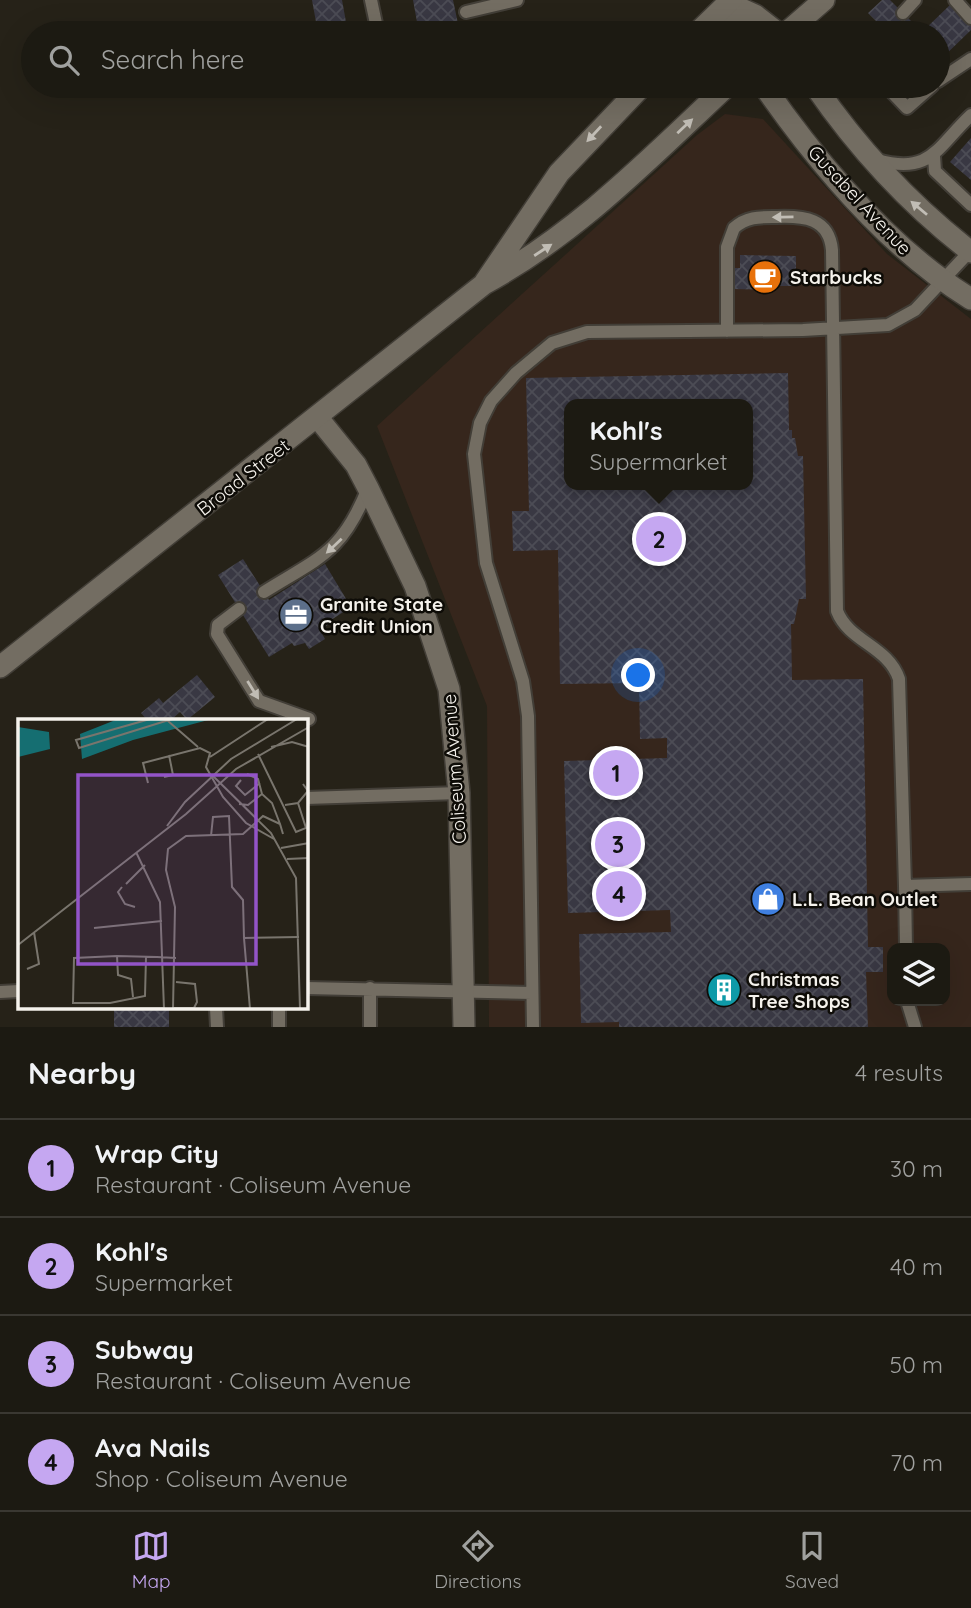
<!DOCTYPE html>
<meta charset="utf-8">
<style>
:root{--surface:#1c1a12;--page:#292720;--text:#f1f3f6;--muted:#a0a19f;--line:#3a3832;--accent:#c5a7f1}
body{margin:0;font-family:Quicksand,sans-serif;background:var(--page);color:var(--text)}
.controls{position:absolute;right:21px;bottom:21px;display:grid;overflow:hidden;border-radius:14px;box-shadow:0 7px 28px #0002}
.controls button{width:63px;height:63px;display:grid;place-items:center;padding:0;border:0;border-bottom:2px solid var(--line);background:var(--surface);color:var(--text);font:35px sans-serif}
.you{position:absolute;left:639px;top:676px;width:24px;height:24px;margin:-18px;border:5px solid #fff;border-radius:50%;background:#1a73e8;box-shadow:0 0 0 10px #1a73e833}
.badge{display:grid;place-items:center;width:46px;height:46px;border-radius:50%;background:var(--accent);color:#111;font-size:23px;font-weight:700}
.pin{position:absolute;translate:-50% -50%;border:4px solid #fff;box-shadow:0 2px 7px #0006}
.popup{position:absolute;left:564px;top:399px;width:189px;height:91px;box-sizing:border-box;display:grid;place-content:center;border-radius:14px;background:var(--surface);filter:drop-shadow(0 2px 5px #0005);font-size:23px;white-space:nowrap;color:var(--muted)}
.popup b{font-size:26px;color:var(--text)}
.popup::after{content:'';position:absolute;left:50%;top:100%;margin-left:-14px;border:14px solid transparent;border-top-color:var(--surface)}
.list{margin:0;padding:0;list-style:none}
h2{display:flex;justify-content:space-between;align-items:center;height:91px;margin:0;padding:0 28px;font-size:30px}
h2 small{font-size:23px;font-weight:400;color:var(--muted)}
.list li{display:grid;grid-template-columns:46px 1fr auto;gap:21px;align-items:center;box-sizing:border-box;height:98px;padding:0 28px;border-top:2px solid var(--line)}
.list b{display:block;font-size:26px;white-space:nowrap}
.list p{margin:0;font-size:23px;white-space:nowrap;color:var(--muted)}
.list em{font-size:23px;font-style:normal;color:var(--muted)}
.icon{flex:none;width:38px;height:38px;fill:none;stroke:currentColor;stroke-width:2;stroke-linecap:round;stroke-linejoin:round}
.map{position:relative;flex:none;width:971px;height:1027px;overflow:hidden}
.search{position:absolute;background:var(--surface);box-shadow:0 7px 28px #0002;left:21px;right:21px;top:21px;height:77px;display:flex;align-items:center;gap:18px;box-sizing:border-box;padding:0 24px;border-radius:38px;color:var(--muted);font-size:26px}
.sheet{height:483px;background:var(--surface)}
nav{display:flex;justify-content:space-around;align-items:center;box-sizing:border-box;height:98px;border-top:2px solid var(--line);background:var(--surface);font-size:19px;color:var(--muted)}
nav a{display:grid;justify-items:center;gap:4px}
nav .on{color:var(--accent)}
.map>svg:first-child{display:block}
.commercial{fill:#36261c;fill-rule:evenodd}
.building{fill:url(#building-cross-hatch);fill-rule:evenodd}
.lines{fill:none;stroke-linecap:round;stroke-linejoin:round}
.lane-casing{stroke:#423e37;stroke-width:16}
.street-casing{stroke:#423e37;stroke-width:24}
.secondary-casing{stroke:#423e37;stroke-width:24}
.lane{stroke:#736d62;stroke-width:12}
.street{stroke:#736d62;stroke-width:21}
.secondary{stroke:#736d62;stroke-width:21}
.oneway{fill:#c1bdb5}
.labels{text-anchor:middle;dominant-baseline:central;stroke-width:5;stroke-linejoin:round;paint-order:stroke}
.street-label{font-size:19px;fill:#f5f2ec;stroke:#0e0c07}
.poi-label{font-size:19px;font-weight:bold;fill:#f5f2ec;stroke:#0e0c07;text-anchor:start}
.inset-road{fill:none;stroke:#79756d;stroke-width:2}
.view{fill:#9354c8;fill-opacity:0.15;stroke:#9354c8;stroke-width:3.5}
.inset-edge{fill:none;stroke:#f5f2ec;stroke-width:3.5}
</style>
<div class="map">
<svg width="971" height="1027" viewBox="0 0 971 1027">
<defs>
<pattern id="building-cross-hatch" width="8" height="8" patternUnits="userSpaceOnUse" patternTransform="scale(1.75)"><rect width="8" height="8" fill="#393843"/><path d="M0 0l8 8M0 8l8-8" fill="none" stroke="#4c4c55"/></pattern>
</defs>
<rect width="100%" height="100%" fill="#262218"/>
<!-- commercial -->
<path class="commercial" d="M 725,114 L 763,119 L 887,254 L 971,319 L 971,1027 L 489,1027 L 487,706 L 377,426 L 697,135 ZM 570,404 L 748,404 L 748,485 L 570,485 ZM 892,948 L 945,948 L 945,1001 L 892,1001 Z"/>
<!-- building -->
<path class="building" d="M 312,0 L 342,0 L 348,33 L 318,33 Z
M 413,0 L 453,0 L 460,33 L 419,33 Z
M 882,0 L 890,0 L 922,32 L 951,4 L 971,24 L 971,30 L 938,62 L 938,33 L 888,33 L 868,13 Z
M 971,138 L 971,180 L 950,162 Z
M 740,255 L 796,256 L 796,286 L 777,286 L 777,290 L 733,289 L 734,268 L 740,268 Z
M 788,373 L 789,430 L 792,430 L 792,438 L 795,438 L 798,456 L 803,456 L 806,599 L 799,599 L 794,624 L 791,624 L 792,680 L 863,679 L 868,947 L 883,947 L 883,972 L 866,972 L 868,1027 L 619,1027 L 619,1022 L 581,1023 L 579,934 L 671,932 L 670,910 L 568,913 L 564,761 L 667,758 L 667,738 L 640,739 L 639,683 L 560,684 L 558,550 L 513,551 L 512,511 L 529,511 L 526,378 ZM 570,404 L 748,404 L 748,485 L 570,485 Z
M 243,559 L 269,600 L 325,564 L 351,607 L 328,622 L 329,624 L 320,630 L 325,639 L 309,649 L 305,643 L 294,646 L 292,643 L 269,657 L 218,575 Z
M 197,675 L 215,697 L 187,720 L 180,712 L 170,721 L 148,721 L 141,713 L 159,698 L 163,703 Z
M 114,1008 L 169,1008 L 169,1027 L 114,1027 Z"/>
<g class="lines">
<!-- lane casing -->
<g class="lane-casing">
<path id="lane" d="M 371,0 L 378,33
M 955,0 L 971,18
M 466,12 L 517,0
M 903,13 L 915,0
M 881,33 L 885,30
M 938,81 L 971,59
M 886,86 L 907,108 L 932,86
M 934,156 L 935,171 L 971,205
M 877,160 C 931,175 936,148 971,115
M 727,331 L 727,247 L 734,228 C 747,216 761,217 777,217 C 804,216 829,218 832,250 L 837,611 C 849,642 888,646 899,679 L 905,886
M 264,592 C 320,557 342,553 368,488
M 239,609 L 218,625 L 217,634 L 259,701 L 309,719
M 306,798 L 459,793
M 906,948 L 905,886 L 971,884
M 306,988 L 532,993
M 370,988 L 370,1027
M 0,992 L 19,991
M 907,1001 L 915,1027
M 216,1008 L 217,1027
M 279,1008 L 279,1027
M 533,1027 L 528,716 L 523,681 L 486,563 L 474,454 L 480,423 L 491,401 L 516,373 L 552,343 L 587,332 L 803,330 L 888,325 L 915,310 L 971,250"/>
</g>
<!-- street casing -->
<g class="street-casing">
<path id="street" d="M 728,3 L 755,15 L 778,33
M 728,3 L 735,33
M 764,86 C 819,165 888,248 971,299
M 815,86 C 859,150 909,204 971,252
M 318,418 L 356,465 L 368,488 L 415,586 L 449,689 L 459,793 L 464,1027"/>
</g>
<!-- secondary casing -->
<g class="secondary-casing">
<path id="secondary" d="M 697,33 L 731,0
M 786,33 L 824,0
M 485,282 L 559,173 L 642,86
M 0,667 L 484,284 C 579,232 649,159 727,86"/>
</g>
<!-- lane -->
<use href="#lane" class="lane"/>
<!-- street -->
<use href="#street" class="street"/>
<!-- secondary -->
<use href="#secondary" class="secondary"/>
</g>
<!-- one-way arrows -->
<defs><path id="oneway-solid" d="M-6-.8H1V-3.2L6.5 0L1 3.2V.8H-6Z" transform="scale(1.75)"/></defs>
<g class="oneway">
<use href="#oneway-solid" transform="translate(685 126) rotate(-43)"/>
<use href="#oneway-solid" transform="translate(594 134) rotate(133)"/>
<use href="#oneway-solid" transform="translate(919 208) rotate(-140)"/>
<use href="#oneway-solid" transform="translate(783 217) rotate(179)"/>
<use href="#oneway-solid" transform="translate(543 250) rotate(-33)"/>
<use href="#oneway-solid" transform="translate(334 546) rotate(137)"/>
<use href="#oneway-solid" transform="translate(253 690) rotate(58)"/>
</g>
<!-- icons -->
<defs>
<g id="cafe-disc" transform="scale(1.75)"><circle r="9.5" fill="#e8710a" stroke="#0e0c07"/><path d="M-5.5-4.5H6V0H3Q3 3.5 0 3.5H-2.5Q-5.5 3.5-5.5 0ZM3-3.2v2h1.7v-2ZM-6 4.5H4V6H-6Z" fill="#fff"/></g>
<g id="office-disc" transform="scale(1.75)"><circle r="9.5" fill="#5c6f8a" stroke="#0e0c07"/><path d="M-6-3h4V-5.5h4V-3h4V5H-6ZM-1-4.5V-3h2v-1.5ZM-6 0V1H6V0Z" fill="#fff"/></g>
<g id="shop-disc" transform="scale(1.75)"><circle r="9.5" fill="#3f7fe0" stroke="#0e0c07"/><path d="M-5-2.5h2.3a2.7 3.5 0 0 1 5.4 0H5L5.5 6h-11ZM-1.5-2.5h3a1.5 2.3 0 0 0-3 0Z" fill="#fff"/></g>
<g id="building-disc" transform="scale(1.75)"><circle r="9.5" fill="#0f9aa8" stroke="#0e0c07"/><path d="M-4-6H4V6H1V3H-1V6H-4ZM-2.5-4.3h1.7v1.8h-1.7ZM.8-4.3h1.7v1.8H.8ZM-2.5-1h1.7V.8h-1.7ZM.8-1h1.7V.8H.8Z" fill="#fff"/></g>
</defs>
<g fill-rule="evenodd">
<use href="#cafe-disc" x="765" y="277"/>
<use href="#office-disc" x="296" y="615"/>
<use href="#shop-disc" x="768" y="899"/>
<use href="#building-disc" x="724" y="990"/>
</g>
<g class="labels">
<!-- street labels -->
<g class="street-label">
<text transform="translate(860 200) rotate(47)">Gusabel Avenue</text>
<text transform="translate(243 477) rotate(-38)">Broad Street</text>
<text transform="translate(454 769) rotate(-94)">Coliseum Avenue</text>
</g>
<!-- poi labels -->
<g class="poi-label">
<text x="790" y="277">Starbucks</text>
<text x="320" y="604">Granite State<tspan x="320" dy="22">Credit Union</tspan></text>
<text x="792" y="899">L.L. Bean Outlet</text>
<text x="748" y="979">Christmas<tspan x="748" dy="22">Tree Shops</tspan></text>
</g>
</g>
<!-- overview -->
<g transform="translate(18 719)">
<rect width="290" height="290" fill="#262218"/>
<path d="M 100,0 L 194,0 L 115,21 L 64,40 L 62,15 ZM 0,8 L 31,13 L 32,30 L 0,38 Z" fill="#156e71"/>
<path class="inset-road" d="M 132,0 L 58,21 L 61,29 L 154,0M 150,2 L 180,28M 253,28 L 274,23 L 291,28M 240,35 L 278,113 L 288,109 L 280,84M 192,38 L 250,0M 229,55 L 240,60 L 244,75M 194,56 L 253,114 L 278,159 L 282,290M 146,58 L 155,56 L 151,36M 223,61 L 218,67 L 227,76 L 242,64M 130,64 L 125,44 L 182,29 L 192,34 L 188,48 L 205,78 L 228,104 L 256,120M 221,85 L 230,86 L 244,75 L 254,84 L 262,105M 267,86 L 280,84 L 290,72 L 285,65M 149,107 L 167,83 L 213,40 L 279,0M 193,117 L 195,98 L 211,97 L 214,168 L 225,181 L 226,219M 263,129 L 291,124M 118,133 L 142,183 L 146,290M 269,140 L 291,139M 108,165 L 127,146M 104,168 L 100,173 L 107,185 L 117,188M 76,209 L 144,202M 0,226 L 168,95 L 218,50 L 291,8M 99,237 L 100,256 L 113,260 L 115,278M 128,238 L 127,277 L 92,284 L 55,284 L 56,239 L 99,237 L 139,238 L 158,239M 9,250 L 21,245 L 16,213M 155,289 L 176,289 L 179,283 L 177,265 L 158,263M 51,290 L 146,289M 155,290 L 157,188 L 148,151 L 150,130 L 168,117 L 225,115 L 245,97 L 262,105 L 265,115M 232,290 L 226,219 L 281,218"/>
<path class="view" d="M 60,56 L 238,56 L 238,245 L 60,245 Z"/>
<rect width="290" height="290" class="inset-edge"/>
</g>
</svg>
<div class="controls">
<button><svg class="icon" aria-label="layers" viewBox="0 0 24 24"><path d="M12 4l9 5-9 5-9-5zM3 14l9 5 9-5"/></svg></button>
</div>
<div class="you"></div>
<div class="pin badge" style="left:616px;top:773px">1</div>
<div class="pin badge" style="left:659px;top:539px">2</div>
<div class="popup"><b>Kohl's</b>Supermarket</div>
<div class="pin badge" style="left:618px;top:844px">3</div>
<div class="pin badge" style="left:619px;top:894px">4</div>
<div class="search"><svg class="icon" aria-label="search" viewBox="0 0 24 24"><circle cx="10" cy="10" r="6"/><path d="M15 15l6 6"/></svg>Search here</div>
</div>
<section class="sheet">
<h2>Nearby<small>4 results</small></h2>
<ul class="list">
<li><span class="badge">1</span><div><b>Wrap City</b><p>Restaurant · Coliseum Avenue</p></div><em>30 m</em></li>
<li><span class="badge">2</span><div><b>Kohl's</b><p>Supermarket</p></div><em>40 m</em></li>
<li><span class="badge">3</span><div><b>Subway</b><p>Restaurant · Coliseum Avenue</p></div><em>50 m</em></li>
<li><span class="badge">4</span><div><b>Ava Nails</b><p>Shop · Coliseum Avenue</p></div><em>70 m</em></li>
</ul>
</section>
<nav>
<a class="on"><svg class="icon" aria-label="map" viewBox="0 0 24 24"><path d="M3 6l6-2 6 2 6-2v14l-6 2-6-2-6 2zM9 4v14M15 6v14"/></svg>Map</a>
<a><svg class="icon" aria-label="directions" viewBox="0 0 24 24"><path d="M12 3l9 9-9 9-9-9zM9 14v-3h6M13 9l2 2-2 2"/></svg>Directions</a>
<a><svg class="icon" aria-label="saved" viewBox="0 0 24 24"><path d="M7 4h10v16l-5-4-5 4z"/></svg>Saved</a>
</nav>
